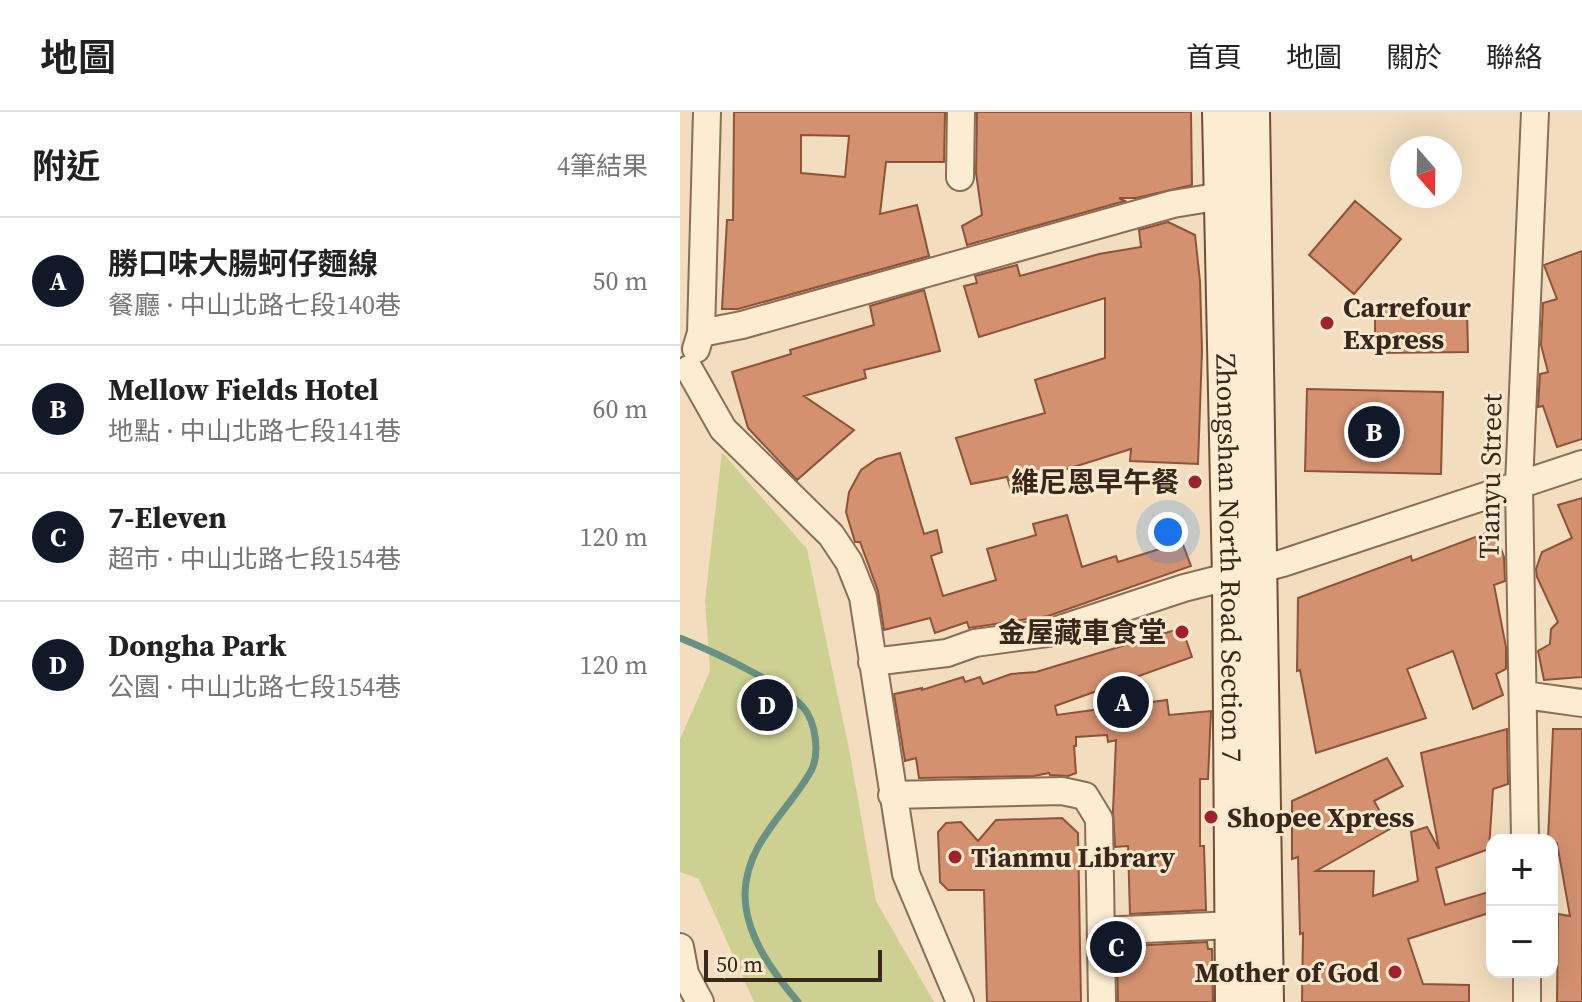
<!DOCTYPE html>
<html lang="zh-TW">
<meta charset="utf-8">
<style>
:root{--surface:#fff;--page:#f2f2f2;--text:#222;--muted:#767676;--line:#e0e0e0;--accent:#111827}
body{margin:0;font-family:"Source Serif 4","Noto Sans TC",serif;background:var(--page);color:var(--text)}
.controls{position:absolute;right:24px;bottom:24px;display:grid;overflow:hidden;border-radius:16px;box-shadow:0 8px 32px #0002}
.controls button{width:72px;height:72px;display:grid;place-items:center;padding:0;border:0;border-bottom:2px solid var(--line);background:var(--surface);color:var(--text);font:40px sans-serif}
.compass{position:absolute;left:710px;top:24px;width:72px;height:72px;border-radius:50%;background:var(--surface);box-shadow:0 8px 32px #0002;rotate:160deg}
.scale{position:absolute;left:24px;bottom:20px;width:178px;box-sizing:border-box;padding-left:8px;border:4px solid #39271b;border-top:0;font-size:22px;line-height:28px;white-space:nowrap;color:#39271b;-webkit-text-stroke:6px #f8e9ce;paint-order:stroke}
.you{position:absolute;left:488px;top:420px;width:28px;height:28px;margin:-20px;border:6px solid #fff;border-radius:50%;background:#1a73e8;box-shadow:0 0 0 12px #1a73e833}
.badge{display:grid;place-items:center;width:52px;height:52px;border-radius:50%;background:var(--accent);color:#fff;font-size:26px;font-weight:700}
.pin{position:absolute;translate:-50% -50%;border:4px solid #fff;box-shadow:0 2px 8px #0006}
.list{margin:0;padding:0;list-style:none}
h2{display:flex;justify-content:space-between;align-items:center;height:104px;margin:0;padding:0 32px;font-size:34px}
h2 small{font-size:26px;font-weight:400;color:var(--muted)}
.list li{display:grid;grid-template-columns:52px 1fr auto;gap:24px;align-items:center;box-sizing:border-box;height:128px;padding:0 32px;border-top:2px solid var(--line)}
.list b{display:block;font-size:30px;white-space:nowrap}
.list p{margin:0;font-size:26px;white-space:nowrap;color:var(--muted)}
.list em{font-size:26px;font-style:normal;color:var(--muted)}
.map{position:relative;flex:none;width:902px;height:890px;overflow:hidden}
header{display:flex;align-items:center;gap:48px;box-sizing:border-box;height:112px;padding:0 40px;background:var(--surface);border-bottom:2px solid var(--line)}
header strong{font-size:38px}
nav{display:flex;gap:44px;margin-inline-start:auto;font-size:28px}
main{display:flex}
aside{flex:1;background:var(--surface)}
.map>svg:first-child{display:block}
.green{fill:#ced091}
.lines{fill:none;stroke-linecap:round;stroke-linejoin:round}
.stream{stroke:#689184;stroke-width:7}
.building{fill:#d39170;stroke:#8d5339;stroke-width:2;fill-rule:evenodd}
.minor-casing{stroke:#8b6d55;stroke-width:30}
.secondary-casing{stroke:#6d4e38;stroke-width:40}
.minor{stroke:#fcecd2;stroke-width:26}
.secondary{stroke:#fcecd2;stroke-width:36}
.poi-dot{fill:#a0202b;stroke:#f8e9ce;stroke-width:3}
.labels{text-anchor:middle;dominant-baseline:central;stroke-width:6;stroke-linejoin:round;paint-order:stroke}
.poi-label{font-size:28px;font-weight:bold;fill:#39271b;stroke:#f8e9ce;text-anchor:start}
.street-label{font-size:28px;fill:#39271b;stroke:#f8e9ce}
</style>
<header>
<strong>地圖</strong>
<nav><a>首頁</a><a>地圖</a><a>關於</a><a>聯絡</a></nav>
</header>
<main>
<aside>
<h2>附近<small>4筆結果</small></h2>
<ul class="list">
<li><span class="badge">A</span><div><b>勝口味大腸蚵仔麵線</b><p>餐廳 · 中山北路七段140巷</p></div><em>50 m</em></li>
<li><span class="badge">B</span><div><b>Mellow Fields Hotel</b><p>地點 · 中山北路七段141巷</p></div><em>60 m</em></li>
<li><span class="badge">C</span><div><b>7-Eleven</b><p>超市 · 中山北路七段154巷</p></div><em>120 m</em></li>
<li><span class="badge">D</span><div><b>Dongha Park</b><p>公園 · 中山北路七段154巷</p></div><em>120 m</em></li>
</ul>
</aside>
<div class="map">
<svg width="902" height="890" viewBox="0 0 902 890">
<rect width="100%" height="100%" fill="#f2debe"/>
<!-- green -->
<path class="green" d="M 42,340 L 127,437 L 170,642 L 196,789 L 254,890 L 74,890 L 19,767 L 0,760 L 0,627 L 30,559 L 25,489 Z"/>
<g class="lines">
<!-- stream -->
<path class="stream" d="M 0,526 C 34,540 98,569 123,595 C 136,610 140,642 131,659 C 108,700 66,730 65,782 C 65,823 93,861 118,890"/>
</g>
<!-- building -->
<path class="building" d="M 54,0 L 265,0 L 264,50 L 206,50 L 200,102 L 237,93 L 249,144 L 58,197 L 42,197 L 47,108 L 53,108 ZM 121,23 L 169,24 L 165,65 L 121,61 Z
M 297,0 L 511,0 L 512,73 L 456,86 L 439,86 L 445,89 L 287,133 L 282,114 L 302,103 L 296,61 Z
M 675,89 L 721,127 L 674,182 L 629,143 Z
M 488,110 L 515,123 L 520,169 L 522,239 L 518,352 L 450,349 L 451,337 L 371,362 L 372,364 L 331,378 L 327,365 L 291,372 L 276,326 L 365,301 L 355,268 L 425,246 L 425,186 L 299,225 L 284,174 L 297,171 L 295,164 L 337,153 L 340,164 L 419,142 L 461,135 L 459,118 Z
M 902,139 L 902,327 L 877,335 L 863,294 L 858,295 L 860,262 L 868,260 L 861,233 L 863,191 L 877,187 L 864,153 Z
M 244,178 L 260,239 L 184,258 L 186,266 L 124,284 L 174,318 L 117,368 L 68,316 L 52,260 L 111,242 L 110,238 L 194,213 L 190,194 Z
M 787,196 L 788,240 L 695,241 L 695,198 Z
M 627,277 L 763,280 L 761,362 L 625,359 Z
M 220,341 L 244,422 L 257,418 L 262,440 L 251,444 L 263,484 L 316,468 L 307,437 L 356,423 L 353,412 L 387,403 L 402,455 L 436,444 L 438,450 L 502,430 L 511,454 L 368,504 L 289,516 L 287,510 L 255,521 L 250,506 L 204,518 L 198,479 L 180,430 L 175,430 L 166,400 L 169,380 L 181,358 L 197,347 Z
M 902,386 L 902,565 L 864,568 L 858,539 L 870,532 L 871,517 L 878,510 L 857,465 L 856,457 L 862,440 L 892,426 L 878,393 Z
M 814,418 L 824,445 L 825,469 L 814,473 L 826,535 L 826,557 L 816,562 L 823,583 L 793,597 L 773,539 L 727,557 L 746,606 L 636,641 L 620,558 L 617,559 L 618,486 L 731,444 L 732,449 Z
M 502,516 L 512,545 L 375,594 L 377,603 L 487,588 L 489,603 L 531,599 L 528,667 L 520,667 L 520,734 L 524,734 L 526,798 L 450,802 L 448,734 L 435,735 L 433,699 L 436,628 L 428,630 L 427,623 L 396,625 L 396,634 L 394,634 L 396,661 L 388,664 L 370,663 L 369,661 L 354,664 L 239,666 L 236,646 L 225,649 L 214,582 L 242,576 L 242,578 L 283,565 L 285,570 L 300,565 L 303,572 L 331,562 L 356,560 Z
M 827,617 L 828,672 L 813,677 L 809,737 L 756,756 L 765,793 L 812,779 L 812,800 L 728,827 L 743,872 L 789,873 L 789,890 L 622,890 L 623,821 L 620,822 L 618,745 L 612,747 L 612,689 L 707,646 L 723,674 L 694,689 L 710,717 L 636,759 L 694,759 L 693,784 L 738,769 L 731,720 L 747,715 L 759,737 L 741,641 Z
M 873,617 L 902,617 L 902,890 L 877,890 L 878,802 L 890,804 L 877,731 L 868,728 Z
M 382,706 L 398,721 L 401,890 L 307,890 L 304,778 L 268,778 L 260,770 L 258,720 L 266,711 L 281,710 L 298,729 L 316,708 Z
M 527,830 L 528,837 L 532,837 L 533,890 L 438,890 L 437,846 L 450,834 Z"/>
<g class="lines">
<!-- minor casing -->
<g class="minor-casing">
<path id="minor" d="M 280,65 L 281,0
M 21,221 L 62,213 L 493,92 L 542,84
M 16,237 L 21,221 L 27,0
M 9,257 L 43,317 L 151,423 L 169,450 L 183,485 L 226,762 L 280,890
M 192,550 L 267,541 L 295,531 L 368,521 L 504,476 L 603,451 L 902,352
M 844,583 L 902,591
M 212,683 L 382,679 L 405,684 L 419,707 L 422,890
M 845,728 L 839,373 L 855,0
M 421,819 L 553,813
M 0,835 L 5,862 L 20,890
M 847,860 L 847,890"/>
</g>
<!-- secondary casing -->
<g class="secondary-casing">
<g id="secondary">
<path id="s1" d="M 541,0 L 551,466 L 554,890"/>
<path d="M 571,0 L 585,890"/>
</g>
</g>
<!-- minor -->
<use href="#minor" class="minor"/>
<!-- secondary -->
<use href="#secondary" class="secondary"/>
</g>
<!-- markers -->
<g class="poi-dot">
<circle cx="647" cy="211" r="8"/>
<circle cx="515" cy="370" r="8"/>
<circle cx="502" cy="520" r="8"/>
<circle cx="531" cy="705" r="8"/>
<circle cx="275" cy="745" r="8"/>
<circle cx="715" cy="860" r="8"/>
</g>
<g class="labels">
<!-- poi labels -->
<g class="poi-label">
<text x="663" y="195">Carrefour<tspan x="663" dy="32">Express</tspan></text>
<text x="499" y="370" text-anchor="end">維尼恩早午餐</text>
<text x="486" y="520" text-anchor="end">金屋藏車食堂</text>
<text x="547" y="705">Shopee Xpress</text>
<text x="291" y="745">Tianmu Library</text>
<text x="699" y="860" text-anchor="end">Mother of God</text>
</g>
<!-- street labels -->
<g class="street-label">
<text transform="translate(810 364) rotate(-89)">Tianyu Street</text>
<text stroke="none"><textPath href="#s1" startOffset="446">Zhongshan North Road Section 7</textPath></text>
</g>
</g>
</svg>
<div class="controls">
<button>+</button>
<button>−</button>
</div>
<svg class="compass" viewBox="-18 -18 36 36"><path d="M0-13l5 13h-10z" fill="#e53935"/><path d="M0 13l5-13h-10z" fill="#767676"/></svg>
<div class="scale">50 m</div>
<div class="you"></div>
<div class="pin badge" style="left:443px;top:590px">A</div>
<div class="pin badge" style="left:694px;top:320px">B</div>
<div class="pin badge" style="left:436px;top:835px">C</div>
<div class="pin badge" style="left:87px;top:593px">D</div>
</div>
</main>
